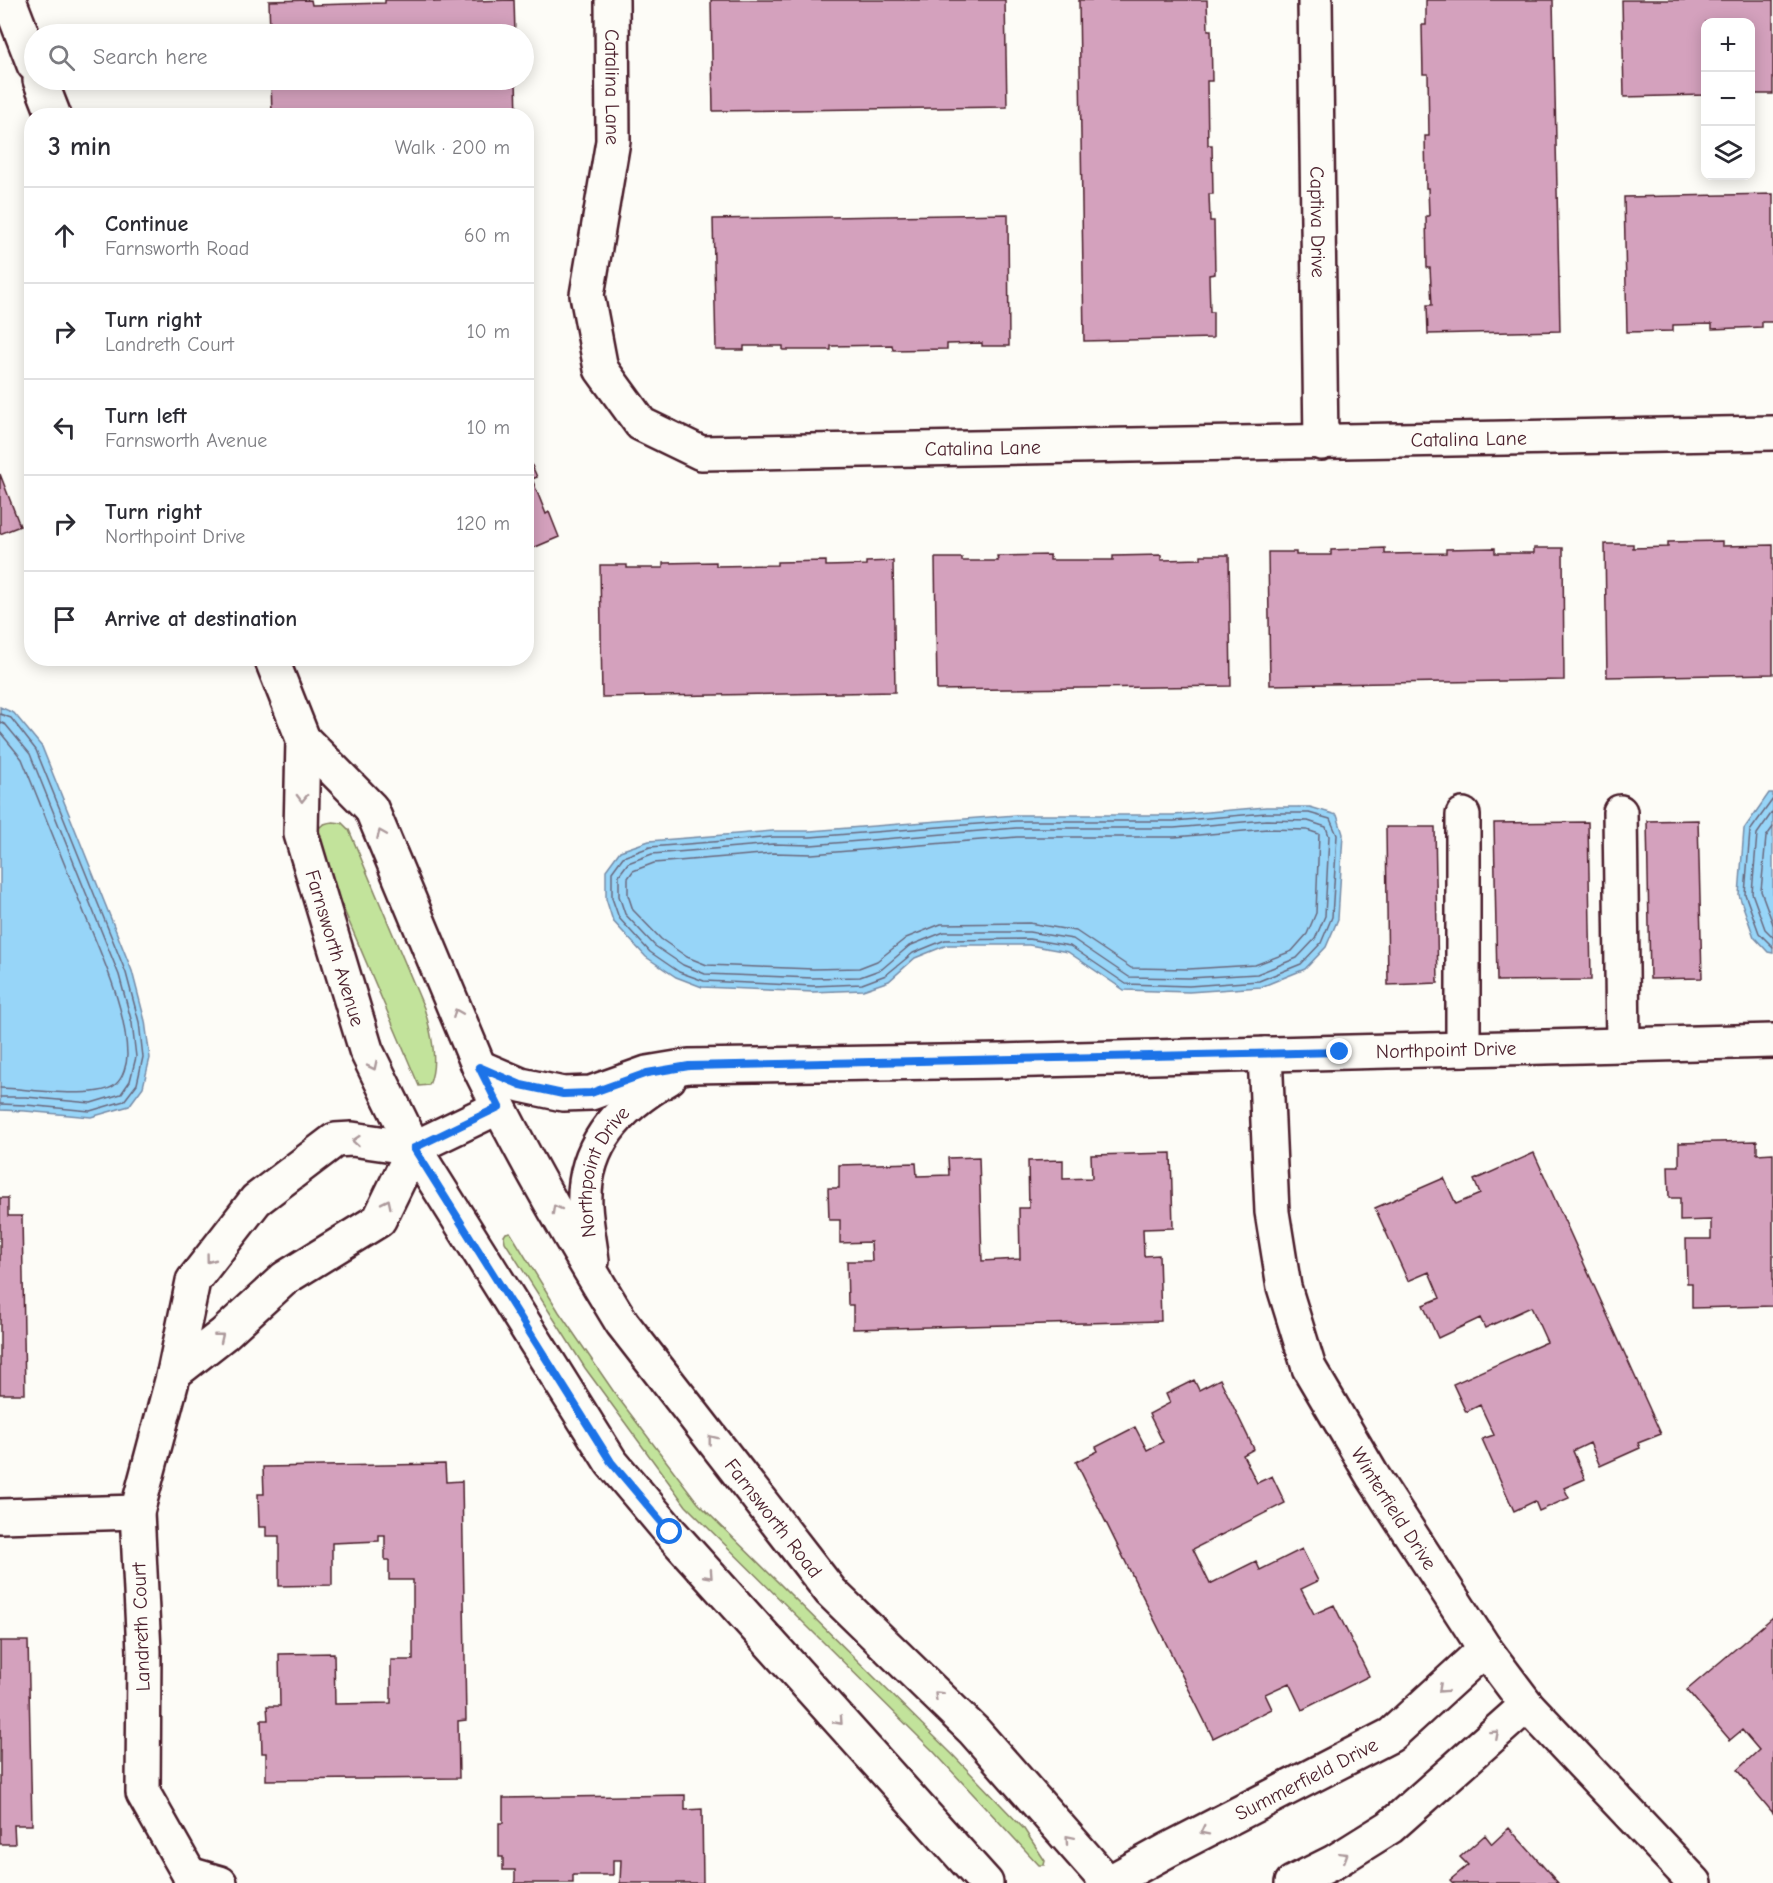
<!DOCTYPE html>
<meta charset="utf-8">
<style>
:root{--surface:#fff;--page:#f7f7f7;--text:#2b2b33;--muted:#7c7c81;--line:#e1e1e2}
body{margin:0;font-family:"Comic Neue",sans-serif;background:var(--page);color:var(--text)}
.controls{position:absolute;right:18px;top:18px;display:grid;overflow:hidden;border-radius:12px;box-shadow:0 3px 15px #0003}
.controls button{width:54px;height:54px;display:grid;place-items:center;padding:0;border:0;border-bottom:2px solid var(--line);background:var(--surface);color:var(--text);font:30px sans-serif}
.stop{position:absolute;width:18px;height:18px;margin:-14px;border:4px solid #1a73e8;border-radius:50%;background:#fff}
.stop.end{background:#1a73e8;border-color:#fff;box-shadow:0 2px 6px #0008}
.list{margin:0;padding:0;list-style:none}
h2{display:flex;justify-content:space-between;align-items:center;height:78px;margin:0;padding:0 24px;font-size:26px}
h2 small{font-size:20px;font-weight:400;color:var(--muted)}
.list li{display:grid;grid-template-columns:39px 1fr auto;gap:18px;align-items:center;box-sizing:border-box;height:96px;padding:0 24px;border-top:2px solid var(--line)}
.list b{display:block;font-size:22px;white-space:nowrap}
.list p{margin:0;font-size:20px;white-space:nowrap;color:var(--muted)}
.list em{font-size:20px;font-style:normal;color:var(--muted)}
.icon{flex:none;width:33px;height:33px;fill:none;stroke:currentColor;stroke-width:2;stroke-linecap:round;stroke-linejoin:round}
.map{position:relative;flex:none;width:1773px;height:1883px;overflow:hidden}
.search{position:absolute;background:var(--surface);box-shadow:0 3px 15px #0003;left:24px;top:24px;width:510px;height:66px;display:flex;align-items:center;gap:15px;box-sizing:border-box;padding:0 21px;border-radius:33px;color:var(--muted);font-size:22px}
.panel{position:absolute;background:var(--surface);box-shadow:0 3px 15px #0003;left:24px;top:108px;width:510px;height:558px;border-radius:24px}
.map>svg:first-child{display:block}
.green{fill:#c2e39b;stroke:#868163;stroke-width:1.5}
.water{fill:#97d5f8;stroke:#788ca6;stroke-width:1.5}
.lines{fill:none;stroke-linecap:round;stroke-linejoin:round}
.shore{stroke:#69687d;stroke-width:1.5}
.building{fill:#d4a1bd;stroke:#4a1f2b;stroke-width:1.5}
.minor-casing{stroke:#4a1f2b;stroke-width:38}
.minor{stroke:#fdfcf7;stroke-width:33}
.oneway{stroke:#ac999b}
.route{stroke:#1a73e8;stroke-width:8}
.labels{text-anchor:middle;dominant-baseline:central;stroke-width:4.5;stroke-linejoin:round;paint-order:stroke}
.street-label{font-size:20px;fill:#4a1f2b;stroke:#fdfcf7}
</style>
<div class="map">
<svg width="1773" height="1883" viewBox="0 0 1773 1883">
<rect width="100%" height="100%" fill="#fdfcf7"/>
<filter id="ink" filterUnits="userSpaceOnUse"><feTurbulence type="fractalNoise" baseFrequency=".0167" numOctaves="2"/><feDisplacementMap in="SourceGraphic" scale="12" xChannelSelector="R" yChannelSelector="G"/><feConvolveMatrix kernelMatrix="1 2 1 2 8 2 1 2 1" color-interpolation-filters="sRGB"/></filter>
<g filter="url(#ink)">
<!-- green -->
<path class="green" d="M 333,822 L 342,823 L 349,830 L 424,1008 C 431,1031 439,1062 429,1085 L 419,1086 L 315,842 C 316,829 320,823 333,822 Z
M 510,1232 L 559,1312 L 616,1395 L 698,1503 L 952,1754 L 1024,1829 L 1045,1861 L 1044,1865 L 1039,1865 L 933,1751 L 686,1506 L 585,1368 L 505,1242 L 504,1236 L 506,1233 Z"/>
<!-- water -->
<path class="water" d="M 0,707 L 14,713 L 42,747 L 132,971 L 145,1021 L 150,1058 L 143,1087 L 129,1106 L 91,1117 L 25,1111 L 0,1110 Z
M 1769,793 L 1773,793 L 1773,953 L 1768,952 L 1754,937 L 1739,895 L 1744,829 Z
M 1266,807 L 1310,807 L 1337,815 L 1343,834 L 1338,919 L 1326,947 L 1305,969 L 1261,987 L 1189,992 L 1124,990 L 1068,952 L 1029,945 L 947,945 L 915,958 L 889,981 L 863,990 L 813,992 L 702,987 L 676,977 L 646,957 L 613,921 L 606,899 L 606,870 L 620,851 L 649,841 L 773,831 L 810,831 L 1016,815 L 1174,815 Z"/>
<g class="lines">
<!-- shore -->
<path class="shore" d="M 0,714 L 11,718 L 36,750 L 126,973 L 139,1022 L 143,1057 L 137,1084 L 124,1101 L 90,1111 L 26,1105 L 0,1104
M 0,722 L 6,725 L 30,754 L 119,975 L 132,1023 L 136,1057 L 130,1081 L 121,1094 L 91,1103 L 26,1097 L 0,1097
M 0,732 L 22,759 C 43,811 64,863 85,915 C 103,959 126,1007 127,1055 C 127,1064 123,1078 116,1084 C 99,1101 26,1088 0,1088
M 1773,799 L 1750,831 L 1745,894 L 1759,933 L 1773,947
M 1773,811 L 1757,834 L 1752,893 L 1765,929 L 1773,937
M 1266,813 L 1309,813 L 1330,819 L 1337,835 L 1332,917 L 1321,943 L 1301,964 L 1259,981 L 1189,986 L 1126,984 L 1070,946 L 1029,939 L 945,940 L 913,953 L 886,975 L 862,984 L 813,986 L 704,981 L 679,972 L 650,952 L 619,918 L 612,898 L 612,872 L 623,857 L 650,847 L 773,837 L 810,837 L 1016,821 L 1174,821 Z
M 1266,820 L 1308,821 L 1326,827 L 1329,836 L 1325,916 L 1315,939 L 1297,958 L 1257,974 L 1189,978 L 1129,977 L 1073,939 L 1029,932 L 944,932 L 909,946 L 882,969 L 860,977 L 813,978 L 705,974 L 683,965 L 655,946 L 625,914 L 619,896 L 619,875 L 628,863 L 652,854 L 773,844 L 811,845 L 1016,828 L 1174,828 Z
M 1773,827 L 1766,837 L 1761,891 L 1773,924
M 1267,829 L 1307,830 L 1319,834 L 1316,913 L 1307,934 L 1292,951 L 1255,965 L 1189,969 L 1131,968 L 1076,931 L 1029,923 L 941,924 L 906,938 L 877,961 L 859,968 L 813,969 L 707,965 L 687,957 L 661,939 L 633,910 L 628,895 L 628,878 L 633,871 L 654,863 L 773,853 L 812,854 L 1017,837 L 1175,837 Z"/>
</g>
<!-- building -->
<path class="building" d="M 311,0 L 312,5 L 385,3 L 385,0 L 434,0 L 434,2 L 514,0 L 515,34 L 270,34 L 269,1 Z
M 711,0 L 1005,0 L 1007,107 L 713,111 Z
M 1079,0 L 1207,0 L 1208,30 L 1211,30 L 1212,81 L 1207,81 L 1208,145 L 1212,145 L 1213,194 L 1209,194 L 1210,221 L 1214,221 L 1215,274 L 1209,275 L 1210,312 L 1213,312 L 1213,338 L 1084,341 Z
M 1426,0 L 1553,0 L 1560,331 L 1428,334 L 1427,305 L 1432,305 L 1430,268 L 1427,268 L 1426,216 L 1429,216 L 1428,188 L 1426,188 L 1425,136 L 1429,136 L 1428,74 L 1423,74 L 1422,25 L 1426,25 Z
M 1622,0 L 1773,0 L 1773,94 L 1750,94 L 1750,22 L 1706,22 L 1706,95 L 1624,97 Z
M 271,80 L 516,80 L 517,116 L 272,116 Z
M 1773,194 L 1773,322 L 1762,322 L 1762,327 L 1712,329 L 1712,324 L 1673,325 L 1673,331 L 1627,332 L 1624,197 Z
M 1008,214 L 1009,346 L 982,346 L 982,343 L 947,344 L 947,349 L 893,350 L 892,345 L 831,346 L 831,350 L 783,350 L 783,346 L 744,346 L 744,350 L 716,350 L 713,219 Z
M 526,452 L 537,477 L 532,479 L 546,514 L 549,512 L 559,537 L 526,551 Z
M 0,474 L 20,526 L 0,534 Z
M 1722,541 L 1722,546 L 1773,545 L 1773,674 L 1607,677 L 1605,544 L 1633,544 L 1633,548 L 1668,547 L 1668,542 Z
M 1385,548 L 1385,554 L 1446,553 L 1446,549 L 1495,548 L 1495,553 L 1534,553 L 1534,548 L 1563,548 L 1564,680 L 1270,685 L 1268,552 L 1296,552 L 1296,555 L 1331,555 L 1331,550 Z
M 1050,555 L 1050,560 L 1113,560 L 1113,556 L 1161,555 L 1161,560 L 1201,559 L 1201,555 L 1229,555 L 1231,686 L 937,690 L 935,558 L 962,558 L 962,561 L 998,561 L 997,556 Z
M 826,561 L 826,566 L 866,565 L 866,562 L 893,561 L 895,692 L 602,697 L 600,565 L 627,565 L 627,568 L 663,568 L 663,563 L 716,562 L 716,566 L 777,565 L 777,562 Z
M 1698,820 L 1702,978 L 1650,979 L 1647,821 Z
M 1588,822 L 1591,980 L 1497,981 L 1494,823 Z
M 1386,827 L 1435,827 L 1438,983 L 1388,985 Z
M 1757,1141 L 1757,1154 L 1773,1153 L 1773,1306 L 1692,1308 L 1692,1283 L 1687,1283 L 1686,1239 L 1711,1239 L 1711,1220 L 1680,1221 L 1680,1198 L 1669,1198 L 1668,1166 L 1679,1166 L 1679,1143 Z
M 1171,1153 L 1173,1228 L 1143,1229 L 1144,1256 L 1159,1255 L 1161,1321 L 853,1329 L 853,1305 L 848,1305 L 847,1261 L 872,1261 L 871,1242 L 840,1243 L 840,1220 L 829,1220 L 828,1188 L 839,1188 L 839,1165 L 916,1163 L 917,1176 L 949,1175 L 948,1158 L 979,1157 L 982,1261 L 1020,1259 L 1019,1208 L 1029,1208 L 1028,1161 L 1063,1160 L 1063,1179 L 1092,1178 L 1091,1155 Z
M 1534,1153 L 1661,1434 L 1638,1443 L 1640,1448 L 1600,1466 L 1590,1443 L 1573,1451 L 1585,1479 L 1564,1488 L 1569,1498 L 1539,1511 L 1535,1501 L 1514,1511 L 1482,1439 L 1494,1435 L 1480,1405 L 1466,1412 L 1453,1384 L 1547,1342 L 1531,1307 L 1485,1328 L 1480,1318 L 1438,1338 L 1423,1305 L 1440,1298 L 1429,1272 L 1408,1281 L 1375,1208 L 1444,1178 L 1456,1204 L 1480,1194 L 1474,1180 Z
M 0,1198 L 8,1198 L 8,1216 L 22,1216 L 25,1394 L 0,1394 Z
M 1220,1379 L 1254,1449 L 1243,1455 L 1257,1483 L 1272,1476 L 1285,1503 L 1193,1549 L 1210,1584 L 1256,1561 L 1260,1570 L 1302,1549 L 1318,1581 L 1301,1589 L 1314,1614 L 1334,1605 L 1369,1676 L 1302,1710 L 1289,1683 L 1265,1694 L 1272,1709 L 1213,1738 L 1076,1462 L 1098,1451 L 1096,1447 L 1135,1427 L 1147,1450 L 1163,1442 L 1149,1414 L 1170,1403 L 1166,1394 L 1194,1380 L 1199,1390 Z
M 445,1464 L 446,1482 L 462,1481 L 466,1720 L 458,1721 L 459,1778 L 266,1780 L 266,1753 L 262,1753 L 261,1720 L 268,1720 L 267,1706 L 280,1706 L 279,1654 L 334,1653 L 335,1704 L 391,1703 L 391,1660 L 413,1660 L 413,1580 L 389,1580 L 389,1560 L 385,1560 L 385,1535 L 379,1535 L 379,1541 L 332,1543 L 332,1585 L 279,1586 L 279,1536 L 266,1536 L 266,1527 L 259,1527 L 258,1494 L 264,1494 L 263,1467 Z
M 1773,1617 L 1773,1813 L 1737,1770 L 1759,1750 L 1742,1730 L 1730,1740 L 1687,1690 Z
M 0,1641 L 28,1641 L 32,1825 L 14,1825 L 15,1844 L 0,1844 Z
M 685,1795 L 685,1810 L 702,1809 L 703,1883 L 620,1883 L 621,1860 L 613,1860 L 613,1875 L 573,1875 L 573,1883 L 515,1883 L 515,1870 L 503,1870 L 503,1857 L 499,1857 L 499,1823 L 503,1823 L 503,1798 Z
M 1509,1828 L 1558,1883 L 1453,1883 L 1450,1880 L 1468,1865 L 1460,1857 L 1485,1835 L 1492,1844 Z"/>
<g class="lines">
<!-- minor casing -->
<g class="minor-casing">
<g id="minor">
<path d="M 9,0 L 34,65"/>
<path id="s1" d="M 612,0 L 613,141 L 587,295 L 601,369 L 641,424 L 701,453 L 1773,433"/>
<path id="s2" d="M 1315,0 L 1321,443"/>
<path d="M 40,80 L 54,116"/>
<path id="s3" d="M 271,658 L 303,739 L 371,808 L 479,1067 C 522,1155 571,1240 622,1323 L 831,1592 L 974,1731 L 1108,1883"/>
<path id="s4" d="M 303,739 L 301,834 L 366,1050 L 414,1148 L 611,1462 L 670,1532 L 986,1883"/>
<path d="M 1620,812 L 1623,1045"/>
<path d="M 1463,1049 L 1463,815"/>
<path id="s5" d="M 1265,1054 L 1272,1212 L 1284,1287 L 1309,1368 L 1372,1475 L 1485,1649 L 1527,1705 L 1695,1883"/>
<path id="s6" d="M 479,1067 L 521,1085 L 563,1094 L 591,1093 L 647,1073 L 689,1066 L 1001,1061 L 1773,1041"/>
<path id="s7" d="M 592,1261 C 590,1243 586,1224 585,1206 C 582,1145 620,1106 669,1078"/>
<path d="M 174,1373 L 224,1334 L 285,1278 L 379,1220 L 414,1148"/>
<path d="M 0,1516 L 137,1512"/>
<path d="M 189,1874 L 220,1883"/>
<path d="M 191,1883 L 189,1874 L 143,1793 L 144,1651 L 137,1512 L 174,1373 L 193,1281 L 256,1200 L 335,1140 L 352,1139 L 414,1148 L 499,1107"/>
<path id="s8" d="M 1108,1883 L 1166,1851 L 1391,1735 L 1485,1649"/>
<path d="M 1292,1883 L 1334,1862 L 1390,1827 L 1527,1705"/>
</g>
</g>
<!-- minor -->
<use href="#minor" class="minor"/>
</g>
<!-- one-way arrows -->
<defs><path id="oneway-chevron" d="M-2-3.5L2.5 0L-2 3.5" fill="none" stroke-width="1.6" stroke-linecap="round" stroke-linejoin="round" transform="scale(1.5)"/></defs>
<g class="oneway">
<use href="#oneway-chevron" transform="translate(302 798) rotate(91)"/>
<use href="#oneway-chevron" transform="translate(381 834) rotate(-113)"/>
<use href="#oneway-chevron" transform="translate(457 1013) rotate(-113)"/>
<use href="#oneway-chevron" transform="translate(373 1066) rotate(64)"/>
<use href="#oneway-chevron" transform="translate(356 1141) rotate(-175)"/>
<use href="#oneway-chevron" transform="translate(387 1203) rotate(-64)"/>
<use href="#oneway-chevron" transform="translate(556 1209) rotate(-119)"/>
<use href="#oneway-chevron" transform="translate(210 1259) rotate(127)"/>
<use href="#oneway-chevron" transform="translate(220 1337) rotate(-39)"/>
<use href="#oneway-chevron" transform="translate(712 1439) rotate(-128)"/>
<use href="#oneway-chevron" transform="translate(709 1575) rotate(48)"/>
<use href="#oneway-chevron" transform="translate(1442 1689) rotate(138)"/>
<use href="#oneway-chevron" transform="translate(938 1695) rotate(-136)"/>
<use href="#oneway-chevron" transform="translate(839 1721) rotate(48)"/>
<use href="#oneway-chevron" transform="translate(1495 1734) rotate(-42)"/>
<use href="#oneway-chevron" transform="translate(1204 1831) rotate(153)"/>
<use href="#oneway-chevron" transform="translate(1069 1839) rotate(-131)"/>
<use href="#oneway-chevron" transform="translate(1344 1856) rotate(-32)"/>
</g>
</g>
<g class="lines" filter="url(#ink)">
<!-- route -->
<path class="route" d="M 670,1532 L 611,1462 L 414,1148 L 499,1107 L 479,1067 L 521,1085 L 563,1094 L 591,1093 L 647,1073 L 689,1066 L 1340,1052"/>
</g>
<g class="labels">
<!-- street labels -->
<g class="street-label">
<text stroke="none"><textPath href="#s1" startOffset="87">Catalina Lane</textPath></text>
<text stroke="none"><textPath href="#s2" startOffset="222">Captiva Drive</textPath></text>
<text stroke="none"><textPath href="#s1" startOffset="1275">Catalina Lane</textPath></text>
<text stroke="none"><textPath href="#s1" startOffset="789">Catalina Lane</textPath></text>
<text stroke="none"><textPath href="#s4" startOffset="214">Farnsworth Avenue</textPath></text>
<text stroke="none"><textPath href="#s6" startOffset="976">Northpoint Drive</textPath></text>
<text stroke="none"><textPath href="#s7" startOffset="94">Northpoint Drive</textPath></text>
<text stroke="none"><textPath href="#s5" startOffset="483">Winterfield Drive</textPath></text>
<text stroke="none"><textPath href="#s3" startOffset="1005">Farnsworth Road</textPath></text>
<text transform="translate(141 1627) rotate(-92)">Landreth Court</text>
<text stroke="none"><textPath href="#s8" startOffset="224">Summerfield Drive</textPath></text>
</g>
</g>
</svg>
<div class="controls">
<button>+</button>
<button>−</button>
<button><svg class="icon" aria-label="layers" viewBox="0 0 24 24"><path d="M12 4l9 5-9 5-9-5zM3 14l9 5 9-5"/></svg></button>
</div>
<div class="stop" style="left:670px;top:1532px"></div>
<div class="stop end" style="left:1340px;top:1052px"></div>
<div class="search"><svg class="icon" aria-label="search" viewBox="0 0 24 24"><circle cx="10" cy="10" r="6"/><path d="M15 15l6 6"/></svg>Search here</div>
<section class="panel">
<h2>3 min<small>Walk · 200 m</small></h2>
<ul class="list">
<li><svg class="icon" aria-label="ahead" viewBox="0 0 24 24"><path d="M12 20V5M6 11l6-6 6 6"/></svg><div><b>Continue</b><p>Farnsworth Road</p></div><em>60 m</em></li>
<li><svg class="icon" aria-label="right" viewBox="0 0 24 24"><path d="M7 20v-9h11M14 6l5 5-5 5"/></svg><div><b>Turn right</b><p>Landreth Court</p></div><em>10 m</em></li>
<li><svg class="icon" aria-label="left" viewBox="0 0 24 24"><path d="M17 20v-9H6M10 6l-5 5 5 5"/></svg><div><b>Turn left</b><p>Farnsworth Avenue</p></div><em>10 m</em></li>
<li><svg class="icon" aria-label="right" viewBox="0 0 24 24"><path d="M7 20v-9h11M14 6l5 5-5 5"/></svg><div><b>Turn right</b><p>Northpoint Drive</p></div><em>120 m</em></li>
<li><svg class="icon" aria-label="arrive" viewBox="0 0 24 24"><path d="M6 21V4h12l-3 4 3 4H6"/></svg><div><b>Arrive at destination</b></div></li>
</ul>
</section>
</div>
